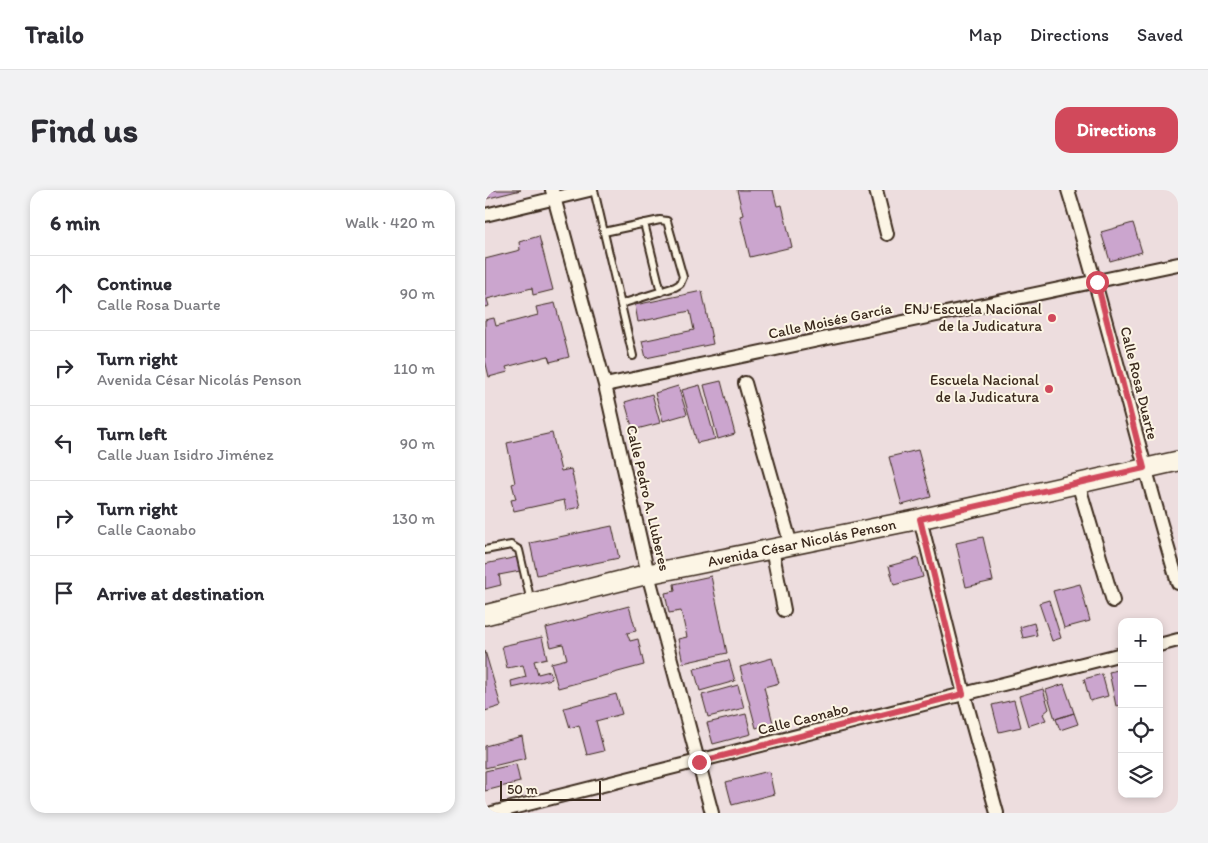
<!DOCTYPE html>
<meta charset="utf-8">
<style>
:root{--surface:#fff;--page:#f2f2f3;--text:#2b2b33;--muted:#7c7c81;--line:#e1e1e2;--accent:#d1495b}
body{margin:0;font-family:Itim,sans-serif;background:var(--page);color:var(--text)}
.controls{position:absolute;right:15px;bottom:15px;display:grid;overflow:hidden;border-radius:10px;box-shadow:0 2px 8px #0003}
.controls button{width:45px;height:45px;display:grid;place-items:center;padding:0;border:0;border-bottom:1px solid var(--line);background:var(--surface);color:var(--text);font:25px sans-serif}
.scale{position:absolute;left:15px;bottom:12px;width:101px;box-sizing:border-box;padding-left:5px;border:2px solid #3b2a1e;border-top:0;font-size:14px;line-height:18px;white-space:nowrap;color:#3b2a1e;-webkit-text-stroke:4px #fcf5e5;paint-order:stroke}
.stop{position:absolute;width:15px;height:15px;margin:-11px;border:4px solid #d1495b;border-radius:50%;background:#fff}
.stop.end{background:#d1495b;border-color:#fff;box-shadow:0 1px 5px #0008}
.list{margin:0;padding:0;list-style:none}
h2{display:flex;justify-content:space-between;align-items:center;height:65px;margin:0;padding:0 20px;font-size:21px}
h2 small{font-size:16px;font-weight:400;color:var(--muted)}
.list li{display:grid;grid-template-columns:32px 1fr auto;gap:15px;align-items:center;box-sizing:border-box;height:75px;padding:0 20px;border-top:1px solid var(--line)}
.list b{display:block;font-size:19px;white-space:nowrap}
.list p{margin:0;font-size:16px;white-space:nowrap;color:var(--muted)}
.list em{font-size:16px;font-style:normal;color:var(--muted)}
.icon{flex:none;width:28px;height:28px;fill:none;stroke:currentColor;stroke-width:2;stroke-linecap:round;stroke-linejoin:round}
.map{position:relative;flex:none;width:693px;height:623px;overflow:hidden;border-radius:15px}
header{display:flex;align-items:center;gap:30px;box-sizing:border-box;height:70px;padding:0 25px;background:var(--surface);border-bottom:1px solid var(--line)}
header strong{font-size:24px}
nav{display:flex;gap:28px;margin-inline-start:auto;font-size:18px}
.intro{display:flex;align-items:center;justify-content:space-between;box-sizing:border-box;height:120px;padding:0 30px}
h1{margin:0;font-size:35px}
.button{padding:12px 22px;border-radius:15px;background:var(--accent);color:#fff;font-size:18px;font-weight:700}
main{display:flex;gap:30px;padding:0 30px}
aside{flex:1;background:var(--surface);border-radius:15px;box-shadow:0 2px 8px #0003}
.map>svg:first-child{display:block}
.building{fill:#cba5ce;stroke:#3b2a1e}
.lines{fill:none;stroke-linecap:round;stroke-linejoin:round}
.service-casing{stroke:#3b2a1e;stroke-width:10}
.minor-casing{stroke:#3b2a1e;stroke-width:16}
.secondary-casing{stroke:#3b2a1e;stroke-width:22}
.service{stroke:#fcf5e5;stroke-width:6}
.minor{stroke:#fcf5e5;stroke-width:12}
.secondary{stroke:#fcf5e5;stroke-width:19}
.route{stroke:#d1495b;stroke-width:6}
.poi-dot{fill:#d1495b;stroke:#fcf5e5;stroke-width:2}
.labels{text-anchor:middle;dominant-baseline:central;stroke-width:4;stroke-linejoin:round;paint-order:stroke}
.poi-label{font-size:15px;fill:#3b2a1e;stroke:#fcf5e5;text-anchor:end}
.street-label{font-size:15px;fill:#3b2a1e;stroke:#fcf5e5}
</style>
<header>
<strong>Trailo</strong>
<nav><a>Map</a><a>Directions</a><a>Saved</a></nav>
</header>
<div class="intro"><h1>Find us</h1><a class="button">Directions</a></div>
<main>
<aside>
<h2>6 min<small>Walk · 420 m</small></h2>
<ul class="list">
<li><svg class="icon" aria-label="ahead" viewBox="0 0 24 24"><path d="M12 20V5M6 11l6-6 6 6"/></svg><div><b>Continue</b><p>Calle Rosa Duarte</p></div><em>90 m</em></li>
<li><svg class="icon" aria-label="right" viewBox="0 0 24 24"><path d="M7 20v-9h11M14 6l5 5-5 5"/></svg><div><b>Turn right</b><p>Avenida César Nicolás Penson</p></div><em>110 m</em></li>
<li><svg class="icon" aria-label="left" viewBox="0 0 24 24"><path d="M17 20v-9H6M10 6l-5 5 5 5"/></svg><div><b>Turn left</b><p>Calle Juan Isidro Jiménez</p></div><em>90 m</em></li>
<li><svg class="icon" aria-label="right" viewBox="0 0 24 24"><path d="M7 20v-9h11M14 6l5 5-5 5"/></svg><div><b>Turn right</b><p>Calle Caonabo</p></div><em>130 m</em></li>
<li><svg class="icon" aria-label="arrive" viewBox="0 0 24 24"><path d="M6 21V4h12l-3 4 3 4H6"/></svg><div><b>Arrive at destination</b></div></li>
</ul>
</aside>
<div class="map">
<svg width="693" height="623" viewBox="0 0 693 623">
<rect width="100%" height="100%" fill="#edddde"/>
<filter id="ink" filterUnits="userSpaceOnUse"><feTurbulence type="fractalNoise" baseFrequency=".02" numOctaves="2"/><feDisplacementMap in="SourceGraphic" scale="10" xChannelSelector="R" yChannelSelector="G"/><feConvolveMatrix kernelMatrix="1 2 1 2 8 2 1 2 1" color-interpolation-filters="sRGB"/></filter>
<g filter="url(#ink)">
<!-- building -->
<path class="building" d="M 0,0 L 36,0 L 0,9 Z
M 252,0 L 288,0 L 292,16 L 297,15 L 307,57 L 265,67 L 255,26 L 258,25 Z
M 648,33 L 657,62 L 625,71 L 616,42 Z
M 54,46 L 68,100 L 48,105 L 47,98 L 2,109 L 4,116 L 0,117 L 0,69 L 35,60 L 34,52 Z
M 217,101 L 228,154 L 161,168 L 157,151 L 209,140 L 205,121 L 153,132 L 150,115 Z
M 70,113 L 84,167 L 65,172 L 63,166 L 21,177 L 23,182 L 4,187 L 0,170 L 0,130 L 9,128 L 11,136 L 53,125 L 51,117 Z
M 236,191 L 250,244 L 233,249 L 219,195 Z
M 215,195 L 230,249 L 212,253 L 197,200 Z
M 193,196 L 202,224 L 178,231 L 170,203 Z
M 167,204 L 175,233 L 148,240 L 140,212 Z
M 67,243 L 76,281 L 86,279 L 95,317 L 81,320 L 79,310 L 29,321 L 26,310 L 31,309 L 27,294 L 30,293 L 22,253 Z
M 433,260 L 446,307 L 417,315 L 404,267 Z
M 127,336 L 134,368 L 52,385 L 45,353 Z
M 498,347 L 508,391 L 481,397 L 471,353 Z
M 32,367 L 35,381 L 14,385 L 16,395 L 0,399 L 0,374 Z
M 433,368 L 438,387 L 409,395 L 404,376 Z
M 226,386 L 242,463 L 198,473 L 193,449 L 202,447 L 196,421 L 184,423 L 180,403 L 190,401 L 189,394 Z
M 595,394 L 605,431 L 579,438 L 568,401 Z
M 564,410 L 576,448 L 567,451 L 554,413 Z
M 144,416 L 151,441 L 142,443 L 145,451 L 153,449 L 159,475 L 73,498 L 66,473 L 82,469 L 78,454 L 66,457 L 61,438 Z
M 549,433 L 552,445 L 538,448 L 535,437 Z
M 57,447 L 62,468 L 49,471 L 53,484 L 65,481 L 67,489 L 27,498 L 26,491 L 41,487 L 38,475 L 22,478 L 17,456 Z
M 0,461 L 16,516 L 0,521 Z
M 287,468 L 294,493 L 279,497 L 288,533 L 271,538 L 255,477 Z
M 244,470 L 250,491 L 215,501 L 209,479 Z
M 637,479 L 637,515 L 631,516 L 624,482 Z
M 617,484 L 623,506 L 605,511 L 599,489 Z
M 579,494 L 589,523 L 570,529 L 561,500 Z
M 253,495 L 259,518 L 223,527 L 217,505 Z
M 558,499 L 564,519 L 558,524 L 561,530 L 543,536 L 534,506 Z
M 131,504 L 137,524 L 111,531 L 119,561 L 102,565 L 94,535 L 85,538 L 79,518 Z
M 529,510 L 536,537 L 514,542 L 507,515 Z
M 589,523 L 593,534 L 575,540 L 571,529 Z
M 261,524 L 266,544 L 228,554 L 222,533 Z
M 37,546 L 41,568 L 0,578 L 0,556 Z
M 31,574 L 35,592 L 0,601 L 0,581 Z
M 284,581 L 289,604 L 247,615 L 241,592 Z"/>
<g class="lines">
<!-- service casing -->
<g class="service-casing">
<path id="service" d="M 109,0 L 148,166
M 159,33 L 176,102
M 119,42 L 175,30 L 182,31 L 198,87 L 195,94 L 190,97 L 136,114
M 0,360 L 26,355 L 34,360 L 46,412"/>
</g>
<!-- minor casing -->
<g class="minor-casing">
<path id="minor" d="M 67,0 L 120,195 L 163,384 L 227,623
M 391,0 L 402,44
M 583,0 C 623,130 654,263 693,393
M 0,25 L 104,0
M 260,193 L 306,355
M 120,195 L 693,74
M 593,293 L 628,411
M 435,329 L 479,504 L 512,623
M 287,359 L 299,420
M 674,455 L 693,450
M 7,623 L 637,464"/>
</g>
<!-- secondary casing -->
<g class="secondary-casing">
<g id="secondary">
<path id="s1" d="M 0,425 L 163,384 L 435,329 L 693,271"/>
</g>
</g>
<!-- service -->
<use href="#service" class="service"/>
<!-- minor -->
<use href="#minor" class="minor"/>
<!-- secondary -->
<use href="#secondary" class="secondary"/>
</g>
</g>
<g class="lines" filter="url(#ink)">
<!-- route -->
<path class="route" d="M 214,572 L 478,504 L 435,329 L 659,278 L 612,92"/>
</g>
<!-- markers -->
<g class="poi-dot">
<circle cx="567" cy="128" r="5"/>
<circle cx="564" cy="199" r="5"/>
</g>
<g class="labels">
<!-- poi labels -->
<g class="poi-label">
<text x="557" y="119">ENJ Escuela Nacional<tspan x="557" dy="17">de la Judicatura</tspan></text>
<text x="554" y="190">Escuela Nacional<tspan x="554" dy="17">de la Judicatura</tspan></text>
</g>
<!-- street labels -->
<g class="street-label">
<text transform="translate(345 131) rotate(-12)">Calle Moisés García</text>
<text transform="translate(654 193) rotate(76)">Calle Rosa Duarte</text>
<text transform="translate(163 308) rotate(77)">Calle Pedro A. Lluberes</text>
<text stroke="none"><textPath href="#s1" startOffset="325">Avenida César Nicolás Penson</textPath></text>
<text transform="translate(318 529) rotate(-14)">Calle Caonabo</text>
</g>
</g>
</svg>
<div class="controls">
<button>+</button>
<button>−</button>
<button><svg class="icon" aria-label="locate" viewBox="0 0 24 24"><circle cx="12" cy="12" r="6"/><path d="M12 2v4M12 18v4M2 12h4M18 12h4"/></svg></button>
<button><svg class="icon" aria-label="layers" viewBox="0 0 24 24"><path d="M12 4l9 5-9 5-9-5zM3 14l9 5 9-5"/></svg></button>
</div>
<div class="scale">50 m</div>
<div class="stop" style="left:612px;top:92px"></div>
<div class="stop end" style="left:214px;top:572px"></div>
</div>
</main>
